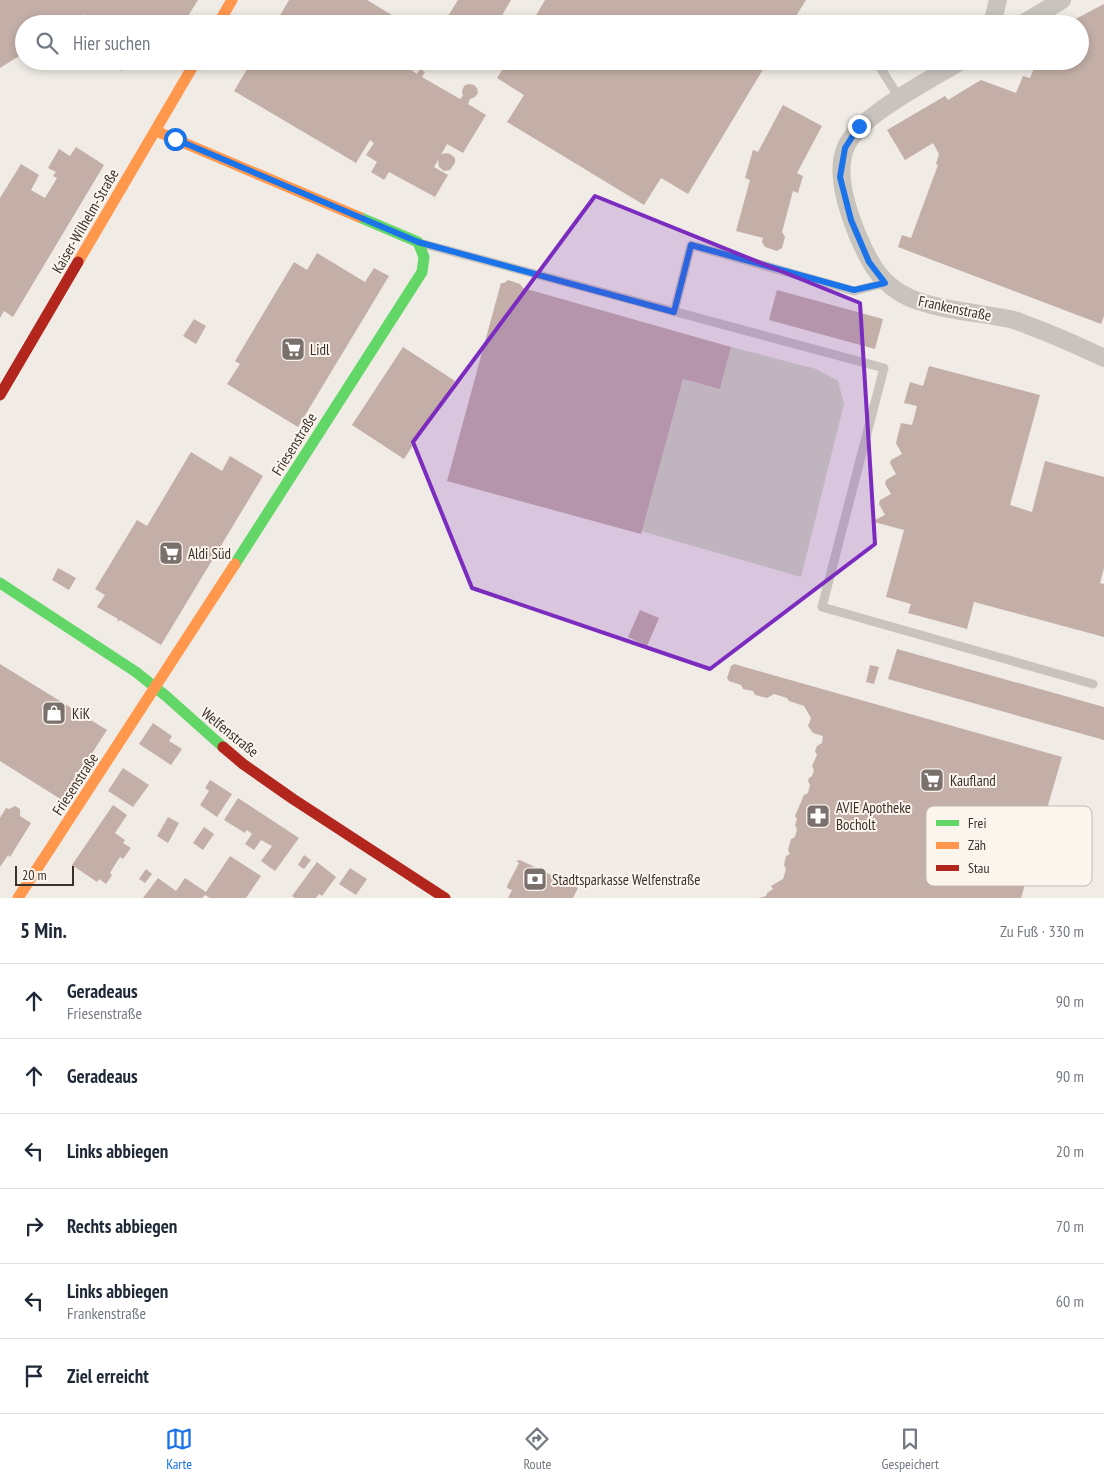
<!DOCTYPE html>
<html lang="de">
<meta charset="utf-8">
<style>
:root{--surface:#fff;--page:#f2f2f3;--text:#1f2937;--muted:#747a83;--line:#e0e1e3;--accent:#1a73e8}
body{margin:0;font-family:"PT Sans Narrow",sans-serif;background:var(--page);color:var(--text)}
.scale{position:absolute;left:15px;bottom:12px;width:59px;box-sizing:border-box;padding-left:5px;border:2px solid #3b302b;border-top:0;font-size:14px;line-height:18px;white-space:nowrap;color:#3b302b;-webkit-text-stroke:4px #fbf5ee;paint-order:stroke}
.stop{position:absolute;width:15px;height:15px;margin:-11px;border:4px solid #1a73e8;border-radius:50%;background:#fff}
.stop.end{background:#1a73e8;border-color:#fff;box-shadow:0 1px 5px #0008}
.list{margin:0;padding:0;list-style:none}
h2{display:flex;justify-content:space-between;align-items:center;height:65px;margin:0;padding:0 20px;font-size:21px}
h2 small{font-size:16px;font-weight:400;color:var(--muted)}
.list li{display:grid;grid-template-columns:32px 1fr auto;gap:15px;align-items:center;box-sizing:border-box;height:75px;padding:0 20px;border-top:1px solid var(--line)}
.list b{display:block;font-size:19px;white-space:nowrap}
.list p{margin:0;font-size:16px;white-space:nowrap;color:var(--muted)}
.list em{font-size:16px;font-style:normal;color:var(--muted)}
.icon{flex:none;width:28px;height:28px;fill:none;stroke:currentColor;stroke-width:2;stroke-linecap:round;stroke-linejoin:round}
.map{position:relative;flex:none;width:1104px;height:898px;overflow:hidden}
.search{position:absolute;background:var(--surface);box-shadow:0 2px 8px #0003;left:15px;right:15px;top:15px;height:55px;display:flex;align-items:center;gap:12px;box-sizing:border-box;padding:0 18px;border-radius:28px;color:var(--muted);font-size:19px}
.sheet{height:515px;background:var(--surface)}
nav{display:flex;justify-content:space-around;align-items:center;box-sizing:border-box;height:70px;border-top:1px solid var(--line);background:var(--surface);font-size:14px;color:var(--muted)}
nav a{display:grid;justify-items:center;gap:2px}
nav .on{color:var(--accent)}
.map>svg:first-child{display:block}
.green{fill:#d1d6bf}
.building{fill:#c3afa7}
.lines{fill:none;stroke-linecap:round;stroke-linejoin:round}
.lane{stroke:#c9c3be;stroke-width:9}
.street{stroke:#c9c3be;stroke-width:18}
.fast{stroke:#63d668;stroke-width:11}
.slow{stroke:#ff974d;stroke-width:11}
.jam{stroke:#b3261e;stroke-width:11}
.route{stroke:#1a73e8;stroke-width:6}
.marked{fill:#7b2cbf;fill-opacity:0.2;stroke:#7b2cbf;stroke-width:4;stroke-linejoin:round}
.labels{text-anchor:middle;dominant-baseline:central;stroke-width:4;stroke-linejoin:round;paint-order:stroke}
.street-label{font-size:15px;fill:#3b302b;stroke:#fbf5ee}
.poi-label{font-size:15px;fill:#3b302b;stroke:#fbf5ee;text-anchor:start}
.key{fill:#fbf5ee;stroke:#c1bab4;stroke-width:1}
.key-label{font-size:14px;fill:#3b302b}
</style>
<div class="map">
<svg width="1104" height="898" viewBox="0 0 1104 898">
<rect width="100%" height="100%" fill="#f0ebe5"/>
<!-- green -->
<path class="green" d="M 731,347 L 816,369 L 838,381 L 844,404 L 801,577 L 641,531 L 683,379 L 720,389 Z"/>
<!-- building -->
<path class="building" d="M 0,0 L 198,0 L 183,24 L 91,24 L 85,14 L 70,24 L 24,24 L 24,53 L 0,68 Z
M 289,0 L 367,0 L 407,24 L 275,24 Z
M 458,0 L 511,0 L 497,24 L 443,24 Z
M 545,0 L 806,0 L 791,24 L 531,24 Z
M 1104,4 L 1104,316 L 1101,324 L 898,247 L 902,235 L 911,238 L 938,165 L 936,164 L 939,154 L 933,143 L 905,160 L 887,130 L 945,96 L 948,100 L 981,80 L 1016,93 L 1023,76 L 1030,78 L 1037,61 L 1080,61 L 1080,24 L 1066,24 Z
M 115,61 L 135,61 L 121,71 Z
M 252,61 L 397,61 L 417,74 L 420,69 L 425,72 L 422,77 L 460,99 L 463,96 L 462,91 L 464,86 L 468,84 L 474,85 L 477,88 L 478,93 L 475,97 L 470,99 L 468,104 L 486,115 L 463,153 L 447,144 L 441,155 L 445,153 L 450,154 L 455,158 L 455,163 L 450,170 L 444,171 L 439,167 L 438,160 L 434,167 L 448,175 L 435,197 L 389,172 L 384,180 L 371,172 L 377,162 L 366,155 L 374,143 L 370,140 L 356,163 L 234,91 Z
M 508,61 L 768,61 L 688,194 L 661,178 L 644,205 L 507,122 L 524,95 L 497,78 Z
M 783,105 L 822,126 L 797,173 L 803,176 L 798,193 L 793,191 L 782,232 L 785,237 L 782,248 L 777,251 L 765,247 L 762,242 L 763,238 L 736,231 L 750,180 L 745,178 L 753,150 L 758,152 Z
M 76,147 L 104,165 L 13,317 L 4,311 L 0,318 L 0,198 L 21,164 L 39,175 L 31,190 L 45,198 L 57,178 L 53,176 L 56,172 L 48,168 L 59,149 L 70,156 Z
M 317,253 L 365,282 L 374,268 L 389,276 L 298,427 L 227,384 L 240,364 L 235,361 L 294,262 L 307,270 Z
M 508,280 L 520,284 L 523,288 L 731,347 L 720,389 L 683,379 L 641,534 L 447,481 L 501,283 L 504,283 Z
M 777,290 L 883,319 L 875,349 L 769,320 Z
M 194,319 L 206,326 L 196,344 L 183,336 Z
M 403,347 L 455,381 L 404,459 L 352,425 Z
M 929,366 L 1040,395 L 1010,505 L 1032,512 L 1045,461 L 1104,477 L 1104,568 L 1100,583 L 1104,584 L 1104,637 L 974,602 L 967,629 L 908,613 L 911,604 L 886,597 L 904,530 L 874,522 L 875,520 L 885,515 L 879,504 L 880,500 L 891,494 L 885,484 L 886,480 L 896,474 L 890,463 L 891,460 L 902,454 L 896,443 L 901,423 L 912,425 L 917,406 L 904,403 L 910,382 L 923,386 Z
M 191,452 L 222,471 L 230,456 L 263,476 L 161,645 L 120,620 L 117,622 L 118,619 L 97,607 L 105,595 L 95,589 L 137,520 L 147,526 Z
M 58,568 L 76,578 L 69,590 L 52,580 Z
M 640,610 L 659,618 L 647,646 L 628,637 Z
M 897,649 L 1104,707 L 1104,740 L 888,679 Z
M 0,664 L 107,730 L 62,800 L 0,761 Z
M 734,664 L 1062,757 L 1037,843 L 1023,862 L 1038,872 L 1031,882 L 1026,881 L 1021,898 L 759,898 L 766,896 L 767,893 L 773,889 L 771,886 L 783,879 L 786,869 L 784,865 L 786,856 L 790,854 L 788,850 L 791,839 L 795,837 L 797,829 L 795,825 L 797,819 L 795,816 L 804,795 L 808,793 L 810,785 L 808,781 L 809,778 L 812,776 L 814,770 L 812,766 L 817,755 L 815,751 L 817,746 L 822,743 L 823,736 L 813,733 L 808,726 L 811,718 L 804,706 L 789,701 L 787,698 L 774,694 L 767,698 L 755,695 L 753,691 L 743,689 L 741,685 L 729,681 L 727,678 L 731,666 Z
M 870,665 L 879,667 L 874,684 L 866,682 Z
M 153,723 L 172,736 L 169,741 L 182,749 L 171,765 L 139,744 Z
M 123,768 L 149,785 L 133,807 L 108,791 Z
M 210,780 L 232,794 L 217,817 L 200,805 L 209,791 L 205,788 Z
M 238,798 L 299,838 L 275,871 L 261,861 L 272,846 L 261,840 L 254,850 L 245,844 L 252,834 L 247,830 L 245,833 L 224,820 Z
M 113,805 L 127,815 L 115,833 L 125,840 L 123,843 L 131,848 L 123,859 L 120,857 L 116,863 L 110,873 L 112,875 L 106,884 L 99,879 L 97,882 L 72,865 Z
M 15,806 L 20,809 L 20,816 L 31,823 L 10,857 L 8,855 L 0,867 L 0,818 L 6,808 L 9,809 Z
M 168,817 L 179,823 L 168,843 L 157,836 Z
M 204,827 L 214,834 L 203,850 L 193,843 Z
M 304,855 L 311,860 L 304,869 L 298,865 Z
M 230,856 L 261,876 L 246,898 L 210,898 L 205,895 L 202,898 L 143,898 L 158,878 L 176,891 L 185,878 L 206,892 Z
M 520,860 L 578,888 L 573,898 L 508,898 L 512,890 L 507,888 L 507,886 L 519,863 L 516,861 Z
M 317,862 L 336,877 L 322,896 L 319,894 L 316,898 L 295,898 L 292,896 Z
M 350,868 L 367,879 L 356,895 L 339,884 Z
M 146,869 L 152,874 L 145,883 L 139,879 Z"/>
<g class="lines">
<!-- lane -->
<path class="lane" d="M 876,61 L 900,99
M 424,244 L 884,368 L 822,607 L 1093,684
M 674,312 L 691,245 L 854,291 L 885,283"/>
<!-- street -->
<path class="street" d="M 992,24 L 998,0
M 1022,24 L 1062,0
M 961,61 C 930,80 857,116 845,149 C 835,175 848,212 858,236 C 870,264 881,285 910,298 C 942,311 977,312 1010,319 C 1018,321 1027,325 1035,328 C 1059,337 1081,347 1104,358"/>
<!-- fast -->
<path class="fast" d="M 235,564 L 422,272 L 424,257 L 418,242 L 359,217
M 0,583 L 136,672 L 166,696 L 223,747"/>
<!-- slow -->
<path class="slow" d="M 218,24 L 232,0
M 156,131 L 359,217
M 78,262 L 196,61
M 18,898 L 235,564"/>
<!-- jam -->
<path class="jam" d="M 0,395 L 78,262
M 223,747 L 243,764 L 293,799 L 445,898"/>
</g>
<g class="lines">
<!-- route -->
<path class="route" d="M 175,139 L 418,242 L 674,312 L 691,245 L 854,290 L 885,283 L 869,262 L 851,220 L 840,177 L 845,148 L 859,126"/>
</g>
<!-- marked area -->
<path class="marked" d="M 595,196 L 860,303 L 875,544 L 710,669 L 472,588 L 413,442 Z"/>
<!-- icons -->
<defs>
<g id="supermarket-square" transform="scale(1.25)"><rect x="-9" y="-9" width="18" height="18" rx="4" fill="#7a716c" stroke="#fbf5ee"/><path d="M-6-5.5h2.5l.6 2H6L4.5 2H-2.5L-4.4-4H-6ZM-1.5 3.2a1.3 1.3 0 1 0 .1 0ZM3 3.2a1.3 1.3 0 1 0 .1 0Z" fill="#fff"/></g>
<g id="shop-square" transform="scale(1.25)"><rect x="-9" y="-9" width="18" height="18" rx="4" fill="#7a716c" stroke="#fbf5ee"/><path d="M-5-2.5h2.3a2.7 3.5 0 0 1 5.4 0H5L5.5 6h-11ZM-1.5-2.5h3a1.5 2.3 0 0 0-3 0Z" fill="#fff"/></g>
<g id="pharmacy-square" transform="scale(1.25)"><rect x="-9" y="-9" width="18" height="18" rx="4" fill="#7a716c" stroke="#fbf5ee"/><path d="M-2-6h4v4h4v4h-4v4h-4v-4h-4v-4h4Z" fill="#fff"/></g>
<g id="bank-square" transform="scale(1.25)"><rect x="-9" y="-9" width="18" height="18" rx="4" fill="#7a716c" stroke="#fbf5ee"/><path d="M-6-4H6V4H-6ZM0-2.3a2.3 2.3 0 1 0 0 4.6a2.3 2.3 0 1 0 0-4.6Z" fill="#fff"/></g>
</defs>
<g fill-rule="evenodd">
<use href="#supermarket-square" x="293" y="349"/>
<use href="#supermarket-square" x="171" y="553"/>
<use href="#shop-square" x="54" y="713"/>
<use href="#supermarket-square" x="932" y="780"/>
<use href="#pharmacy-square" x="818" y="816"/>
<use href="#bank-square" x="535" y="879"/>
</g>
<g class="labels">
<!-- street labels -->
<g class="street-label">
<text transform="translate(85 221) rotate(-60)">Kaiser-Wilhelm-Straße</text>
<text transform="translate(955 308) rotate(12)">Frankenstraße</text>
<text transform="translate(294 444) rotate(-58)">Friesenstraße</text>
<text transform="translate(230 732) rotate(39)">Welfenstraße</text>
<text transform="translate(75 784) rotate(-57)">Friesenstraße</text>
</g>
<!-- poi labels -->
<g class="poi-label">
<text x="310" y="349">Lidl</text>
<text x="188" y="553">Aldi Süd</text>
<text x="72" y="713">KiK</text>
<text x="950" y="780">Kaufland</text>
<text x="836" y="807">AVIE Apotheke<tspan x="836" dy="17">Bocholt</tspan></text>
<text x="552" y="879">Stadtsparkasse Welfenstraße</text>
</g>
</g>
<!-- legend -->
<rect x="926" y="806" width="166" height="80" rx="8" class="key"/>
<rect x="936" y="820" width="23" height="6" fill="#63d668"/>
<rect x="936" y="842" width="23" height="7" fill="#ff974d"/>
<rect x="936" y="865" width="23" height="6" fill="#b3261e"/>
<g class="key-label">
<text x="968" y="828">Frei</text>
<text x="968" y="850">Zäh</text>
<text x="968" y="873">Stau</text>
</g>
</svg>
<div class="scale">20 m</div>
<div class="stop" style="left:175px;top:139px"></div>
<div class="stop end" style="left:859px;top:126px"></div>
<div class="search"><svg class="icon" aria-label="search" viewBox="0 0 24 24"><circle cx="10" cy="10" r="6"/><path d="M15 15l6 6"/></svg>Hier suchen</div>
</div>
<section class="sheet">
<h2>5 Min.<small>Zu Fuß · 330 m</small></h2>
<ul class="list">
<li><svg class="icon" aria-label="ahead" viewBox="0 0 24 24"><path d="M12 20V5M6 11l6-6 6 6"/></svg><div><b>Geradeaus</b><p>Friesenstraße</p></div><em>90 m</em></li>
<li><svg class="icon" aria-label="ahead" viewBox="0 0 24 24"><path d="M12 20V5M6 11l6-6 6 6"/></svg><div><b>Geradeaus</b></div><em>90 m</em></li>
<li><svg class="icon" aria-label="left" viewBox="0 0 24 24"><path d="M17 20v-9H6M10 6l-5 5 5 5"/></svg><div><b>Links abbiegen</b></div><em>20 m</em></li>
<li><svg class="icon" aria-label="right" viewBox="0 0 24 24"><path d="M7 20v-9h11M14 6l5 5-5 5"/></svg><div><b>Rechts abbiegen</b></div><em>70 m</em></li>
<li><svg class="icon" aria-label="left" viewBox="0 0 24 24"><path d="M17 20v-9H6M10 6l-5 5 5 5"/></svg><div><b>Links abbiegen</b><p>Frankenstraße</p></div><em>60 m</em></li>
<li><svg class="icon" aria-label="arrive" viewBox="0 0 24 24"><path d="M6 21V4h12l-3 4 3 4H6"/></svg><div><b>Ziel erreicht</b></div></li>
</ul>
</section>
<nav>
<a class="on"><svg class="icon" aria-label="map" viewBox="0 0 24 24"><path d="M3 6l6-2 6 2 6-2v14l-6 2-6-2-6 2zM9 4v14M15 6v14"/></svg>Karte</a>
<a><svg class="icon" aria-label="directions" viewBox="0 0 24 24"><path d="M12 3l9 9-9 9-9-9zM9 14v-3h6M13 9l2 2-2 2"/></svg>Route</a>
<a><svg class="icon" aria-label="saved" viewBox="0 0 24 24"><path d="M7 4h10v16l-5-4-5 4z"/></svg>Gespeichert</a>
</nav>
